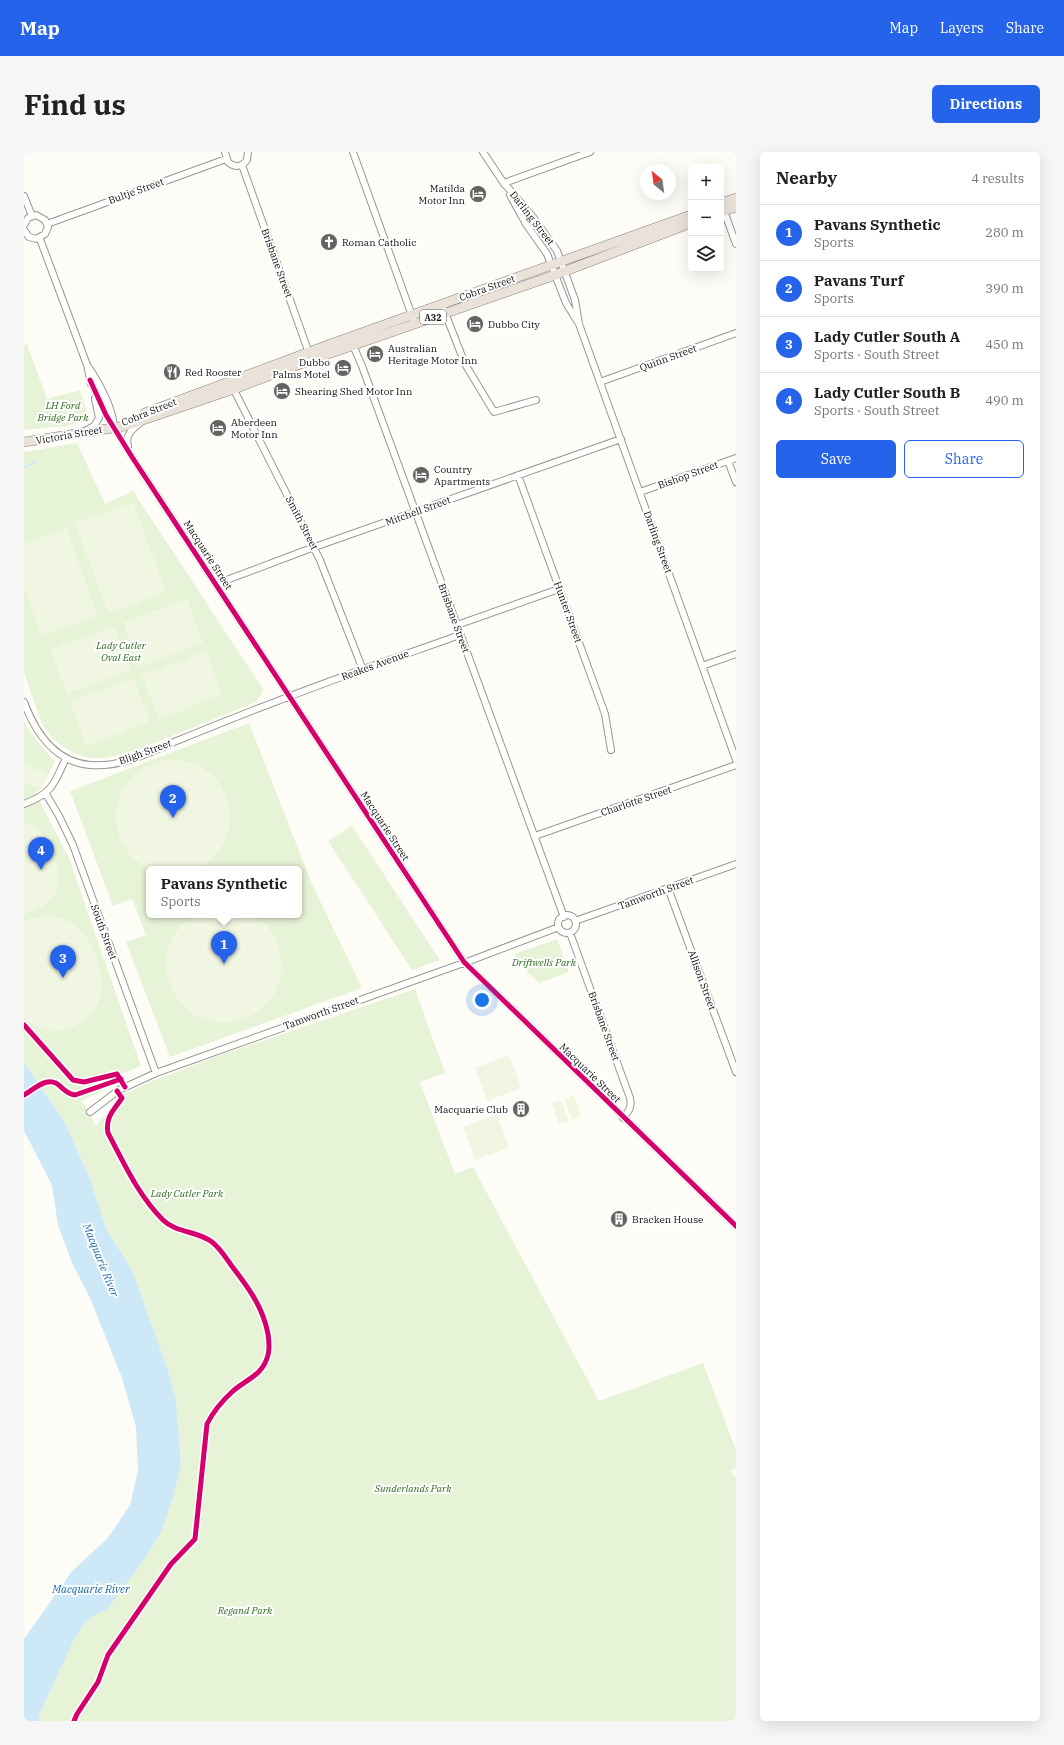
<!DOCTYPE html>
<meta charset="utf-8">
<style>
:root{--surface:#fff;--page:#f6f6f6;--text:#202124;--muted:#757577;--line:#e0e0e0;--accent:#2563eb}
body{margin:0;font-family:"IBM Plex Serif",serif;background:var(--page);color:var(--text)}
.controls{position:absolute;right:12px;top:12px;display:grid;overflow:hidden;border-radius:6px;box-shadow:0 4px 16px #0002}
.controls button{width:36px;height:36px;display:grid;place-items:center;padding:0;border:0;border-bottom:1px solid var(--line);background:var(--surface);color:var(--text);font:20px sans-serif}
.compass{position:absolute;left:616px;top:12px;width:36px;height:36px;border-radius:50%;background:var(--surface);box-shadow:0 4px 16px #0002;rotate:331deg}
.you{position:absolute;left:458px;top:848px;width:14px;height:14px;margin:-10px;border:3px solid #fff;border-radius:50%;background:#1a73e8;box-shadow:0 0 0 6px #1a73e833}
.badge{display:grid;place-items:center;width:26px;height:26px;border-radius:50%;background:var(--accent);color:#fff;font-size:13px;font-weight:700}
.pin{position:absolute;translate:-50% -33px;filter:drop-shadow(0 1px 2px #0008)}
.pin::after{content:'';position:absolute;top:21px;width:14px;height:12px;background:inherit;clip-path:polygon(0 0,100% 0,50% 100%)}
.popup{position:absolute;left:122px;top:714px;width:156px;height:52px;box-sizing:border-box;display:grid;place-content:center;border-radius:6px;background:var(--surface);filter:drop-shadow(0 1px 3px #0005);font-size:13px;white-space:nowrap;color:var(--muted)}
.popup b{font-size:15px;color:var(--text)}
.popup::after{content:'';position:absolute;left:50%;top:100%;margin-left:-8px;border:8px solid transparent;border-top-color:var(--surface)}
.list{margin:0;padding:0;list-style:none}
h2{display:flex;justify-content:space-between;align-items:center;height:52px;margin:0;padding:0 16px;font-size:17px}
h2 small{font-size:13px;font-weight:400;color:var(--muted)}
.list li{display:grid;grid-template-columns:26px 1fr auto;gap:12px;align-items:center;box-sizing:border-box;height:56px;padding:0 16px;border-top:1px solid var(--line)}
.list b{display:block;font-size:15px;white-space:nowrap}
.list p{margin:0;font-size:13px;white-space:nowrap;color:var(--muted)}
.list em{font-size:13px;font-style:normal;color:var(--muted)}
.actions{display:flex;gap:8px;padding:12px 16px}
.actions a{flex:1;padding:9px 0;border:1px solid var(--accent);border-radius:6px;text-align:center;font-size:14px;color:var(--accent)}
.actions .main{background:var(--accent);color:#fff}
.icon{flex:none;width:22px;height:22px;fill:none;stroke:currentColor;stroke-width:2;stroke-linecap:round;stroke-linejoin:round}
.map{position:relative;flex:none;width:712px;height:1569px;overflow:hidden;border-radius:6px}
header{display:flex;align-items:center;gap:24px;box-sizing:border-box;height:56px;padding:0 20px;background:var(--accent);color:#fff}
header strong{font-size:19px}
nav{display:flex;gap:22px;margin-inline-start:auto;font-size:14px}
.intro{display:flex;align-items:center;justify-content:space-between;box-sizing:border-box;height:96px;padding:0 24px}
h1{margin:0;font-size:28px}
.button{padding:10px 18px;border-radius:6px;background:var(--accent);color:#fff;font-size:14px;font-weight:700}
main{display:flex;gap:24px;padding:0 24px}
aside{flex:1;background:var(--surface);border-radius:6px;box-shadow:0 4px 16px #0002}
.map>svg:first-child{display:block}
.green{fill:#e7f3d7;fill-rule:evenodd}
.pitch{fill:#f0f6e1}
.water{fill:#cde8f7}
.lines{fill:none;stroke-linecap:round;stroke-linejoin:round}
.stream{stroke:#cde8f7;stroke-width:2}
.minor-casing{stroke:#979795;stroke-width:8}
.highway-casing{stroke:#858482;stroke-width:10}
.minor{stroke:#fffffe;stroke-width:6}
.highway{stroke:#eae1d8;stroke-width:9}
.cycleway-casing{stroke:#fff;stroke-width:8}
.cycleway{stroke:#d6006c;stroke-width:5}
.labels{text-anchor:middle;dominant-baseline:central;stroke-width:4;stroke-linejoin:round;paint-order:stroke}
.shield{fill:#fff;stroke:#585858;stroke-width:1}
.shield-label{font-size:9px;font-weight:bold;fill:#111}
.poi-label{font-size:10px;fill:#111;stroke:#fff;text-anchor:start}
.street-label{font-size:10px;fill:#111;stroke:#fff}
.park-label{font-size:10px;font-style:italic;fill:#2f6b1f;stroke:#fff}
.water-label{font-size:11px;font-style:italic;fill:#1768a6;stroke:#fff}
</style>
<header>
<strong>Map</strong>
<nav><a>Map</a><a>Layers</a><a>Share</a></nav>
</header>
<div class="intro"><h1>Find us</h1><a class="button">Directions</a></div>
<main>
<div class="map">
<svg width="712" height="1569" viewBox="0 0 712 1569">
<rect width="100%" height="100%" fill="#fdfcf7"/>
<!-- green -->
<path class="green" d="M 3,192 L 23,247 L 56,238 L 63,261 L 60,268 L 42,274 L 0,278 L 0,194 Z
M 53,291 L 81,352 L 109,339 L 239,537 L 237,543 L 232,550 L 118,596 L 100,602 L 80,606 L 64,606 L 50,601 L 38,594 L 28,586 L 18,572 L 0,521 L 0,300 Z
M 0,570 L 13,589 L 31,610 L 16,638 L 11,640 L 45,706 L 117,914 L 95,923 L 91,932 L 58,949 L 72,974 L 98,943 L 131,928 L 191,905 L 391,837 L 421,921 L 396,930 L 431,1022 L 449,1015 L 575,1249 L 679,1211 L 712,1298 L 712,1316 L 706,1319 L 712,1325 L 712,1569 L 15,1569 L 15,1563 L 50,1488 L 60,1472 L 72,1461 L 82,1459 L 120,1408 L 137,1378 L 150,1342 L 157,1313 L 152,1248 L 144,1218 L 108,1118 L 83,1079 L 66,1027 L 41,971 L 0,910 Z
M 225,571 L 288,732 L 338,836 L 146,905 L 102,790 L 122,783 L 108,747 L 89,754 L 46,639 ZM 125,717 L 275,717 L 275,763 L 125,763 Z
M 328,674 L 416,808 L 388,818 L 304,689 Z
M 533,787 L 545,820 L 515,831 L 503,819 L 490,802 Z"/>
<!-- pitch -->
<path class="pitch" d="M 109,350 L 142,440 L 84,461 L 51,371 Z
M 42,376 L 74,464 L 18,484 L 0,435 L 0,392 Z
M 163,447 L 179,491 L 115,515 L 99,471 Z
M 90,474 L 107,518 L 43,542 L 27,498 Z
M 182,499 L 198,543 L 135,567 L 118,523 Z
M 110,526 L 126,570 L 62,594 L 46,549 Z
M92 665a57 57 0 1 1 114 0a57 57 0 1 1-114 0Z
M 1,611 L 24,623 L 16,638 L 0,630 Z
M 0,671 C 26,674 43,721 31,742 C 24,753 12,759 0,762 Z
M 171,763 C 185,763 199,763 213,763 C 218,763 224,762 229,763 C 233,764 238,769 241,772 C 260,792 263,824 247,847 C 238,858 226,866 212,869 C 148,883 115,796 171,763 Z
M 22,764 C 31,765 40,766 48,771 C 67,783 82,820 77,841 C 73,864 44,884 21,878 C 14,876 6,871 0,866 L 0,771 L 6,767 Z
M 485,903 L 497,936 L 463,949 L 451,916 Z
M 550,943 L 557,964 L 548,967 L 540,947 Z
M 537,948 L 545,969 L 535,972 L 528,951 Z
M 473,962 L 485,996 L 451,1008 L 439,975 Z"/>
<!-- water -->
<path class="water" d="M 0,910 L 41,971 L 66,1027 L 83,1079 L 108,1118 L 144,1218 L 152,1248 L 157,1313 L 150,1342 L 138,1378 L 120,1408 L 82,1459 L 72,1462 L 60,1472 L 50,1488 L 15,1563 L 15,1569 L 0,1569 L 0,1487 L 48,1419 L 84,1386 L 106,1353 L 114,1319 L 112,1275 L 98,1226 L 67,1148 L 48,1111 L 34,1073 L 28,1033 L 0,979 Z"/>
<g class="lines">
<!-- stream -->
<path class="stream" d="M 0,315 L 11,310"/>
<!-- minor casing -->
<g class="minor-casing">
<path id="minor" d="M 201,0 L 204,10 C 210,16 218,15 223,8 L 224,0
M 329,0 L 391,172
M 459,0 L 481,33
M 218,13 L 286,204
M 480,31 L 509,65 L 533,99 L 551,148 L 555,172 L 712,608
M 480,31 L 566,0
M 486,43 L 502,72 L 523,102 L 542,151 L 553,169
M 0,44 L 8,64
M 699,56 L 712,92
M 23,72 L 202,7
M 0,73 L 4,66 L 12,63 L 21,68 L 24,75 L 21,82 L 12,87 L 5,85 L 0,78
M 16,87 L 63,213 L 67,232
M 418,153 L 441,212 L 470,260 L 512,248
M 328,191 L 338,214 L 540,765
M 65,216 C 77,234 87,253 90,273
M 66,228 L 82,263 L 108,305 L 440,810 L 712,1074
M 576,230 L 712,181
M 208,234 L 296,408 L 339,518
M 61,279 L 70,274 L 75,266 L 71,247
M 104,294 C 101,283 108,277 116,271
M 704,309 L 712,330
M 494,323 L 581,562 L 587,598
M 616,340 L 712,306
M 192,432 L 285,397 L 597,287
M 433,473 L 535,437
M 678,514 L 712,502
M 0,550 C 11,580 31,610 66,613 C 97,616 128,599 155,588 C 187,575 219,562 251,550 C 312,526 374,505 436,483
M 22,642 L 35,664 L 49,693 L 132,921
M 0,652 C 29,641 30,632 42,606
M 511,684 L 712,613
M 644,736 L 712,920
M534 772a9 9 0 1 1 18 0a9 9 0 1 1-18 0Z
M 551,769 L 712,712
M 546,781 L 606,946 C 608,955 605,959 599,966
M 66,960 L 95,938 L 132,921 L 448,808 L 535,775"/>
</g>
<!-- highway casing -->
<g class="highway-casing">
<path id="highway" d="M 697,51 L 712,46
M 697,60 L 712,55
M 121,261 L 304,193 L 667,63
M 0,290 L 101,274 L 210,237 L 287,208 L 531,123 L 667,71"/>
</g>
<!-- minor -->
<use href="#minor" class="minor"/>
<!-- highway -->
<use href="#highway" class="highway"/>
<!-- cycleway casing -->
<g class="cycleway-casing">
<path id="cycleway" d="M 66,228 L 82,263 L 108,305 L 440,810 L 712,1074
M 0,873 L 49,928 L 60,930 L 93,922 L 101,935
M 0,943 C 12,936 25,922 37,935 C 42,940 45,942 51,943 L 97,927
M 50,1569 L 53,1562 L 74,1530 L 84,1503 L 147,1412 L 171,1387 L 183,1272 C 189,1260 199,1248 209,1239 C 223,1227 239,1223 244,1203 C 246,1196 245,1189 244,1182 C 239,1155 224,1135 207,1113 C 202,1106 196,1096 188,1090 C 174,1079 152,1081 139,1068 C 114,1043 100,1011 84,981 C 81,965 90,958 98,946 L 93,939"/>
</g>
<!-- cycleway -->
<use href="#cycleway" class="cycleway"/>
</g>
<!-- icons -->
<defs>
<g id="hotel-disc" transform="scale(0.9)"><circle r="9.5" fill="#646362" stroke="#fff"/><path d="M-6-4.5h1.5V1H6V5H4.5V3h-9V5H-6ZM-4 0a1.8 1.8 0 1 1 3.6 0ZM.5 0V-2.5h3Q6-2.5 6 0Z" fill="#fff"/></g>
<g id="church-disc" transform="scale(0.9)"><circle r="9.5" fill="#646362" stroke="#fff"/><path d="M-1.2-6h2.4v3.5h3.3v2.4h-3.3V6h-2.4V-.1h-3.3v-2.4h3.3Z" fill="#fff"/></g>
<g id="restaurant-disc" transform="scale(0.9)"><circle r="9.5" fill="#646362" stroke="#fff"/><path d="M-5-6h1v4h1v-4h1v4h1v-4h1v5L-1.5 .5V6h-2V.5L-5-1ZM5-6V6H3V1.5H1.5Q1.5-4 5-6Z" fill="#fff"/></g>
<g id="building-disc" transform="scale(0.9)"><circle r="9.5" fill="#646362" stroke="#fff"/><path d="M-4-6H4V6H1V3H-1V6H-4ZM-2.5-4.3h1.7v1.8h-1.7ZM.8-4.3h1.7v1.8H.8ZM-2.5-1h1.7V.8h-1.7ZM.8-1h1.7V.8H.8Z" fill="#fff"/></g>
</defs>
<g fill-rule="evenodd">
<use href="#hotel-disc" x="454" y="42"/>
<use href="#church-disc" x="305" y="90"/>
<use href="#hotel-disc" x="451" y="172"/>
<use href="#hotel-disc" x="351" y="202"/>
<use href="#hotel-disc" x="319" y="216"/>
<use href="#restaurant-disc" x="148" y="220"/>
<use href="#hotel-disc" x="258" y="239"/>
<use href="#hotel-disc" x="194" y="276"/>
<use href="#hotel-disc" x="397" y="323"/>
<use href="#building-disc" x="497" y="957"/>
<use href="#building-disc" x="595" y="1067"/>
</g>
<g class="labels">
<!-- shield labels -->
<rect class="shield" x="396" y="158" width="26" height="14" rx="3"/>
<g class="shield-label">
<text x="409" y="165">A32</text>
</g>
<!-- poi labels -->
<g class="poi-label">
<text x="441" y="36" text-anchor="end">Matilda<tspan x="441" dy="12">Motor Inn</tspan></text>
<text x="318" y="90">Roman Catholic</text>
<text x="464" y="172">Dubbo City</text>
<text x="364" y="196">Australian<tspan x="364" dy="12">Heritage Motor Inn</tspan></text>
<text x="306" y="210" text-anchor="end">Dubbo<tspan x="306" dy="12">Palms Motel</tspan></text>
<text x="161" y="220">Red Rooster</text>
<text x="271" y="239">Shearing Shed Motor Inn</text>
<text x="207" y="270">Aberdeen<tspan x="207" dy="12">Motor Inn</tspan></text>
<text x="410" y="317">Country<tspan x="410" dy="12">Apartments</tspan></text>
<text x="484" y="957" text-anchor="end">Macquarie Club</text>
<text x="608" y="1067">Bracken House</text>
</g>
<!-- street labels -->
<g class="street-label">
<text transform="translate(112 39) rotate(-20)">Bultje Street</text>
<text transform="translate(508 66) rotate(52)">Darling Street</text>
<text transform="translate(253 111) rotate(70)">Brisbane Street</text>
<text transform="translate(463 136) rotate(-20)">Cobra Street</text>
<text transform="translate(644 206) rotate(-20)">Quinn Street</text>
<text transform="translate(125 260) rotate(-22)">Cobra Street</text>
<text transform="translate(45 283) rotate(-10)">Victoria Street</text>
<text transform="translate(664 323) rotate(-20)">Bishop Street</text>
<text transform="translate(394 359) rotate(-20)">Mitchell Street</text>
<text transform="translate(278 371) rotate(63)">Smith Street</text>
<text transform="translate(634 390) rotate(70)">Darling Street</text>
<text transform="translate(184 403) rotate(57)">Macquarie Street</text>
<text transform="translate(544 460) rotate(70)">Hunter Street</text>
<text transform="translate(430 466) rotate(70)">Brisbane Street</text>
<text transform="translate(351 513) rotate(-20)">Reakes Avenue</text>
<text transform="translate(121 600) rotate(-20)">Bligh Street</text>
<text transform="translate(612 649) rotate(-19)">Charlotte Street</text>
<text transform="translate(361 674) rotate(57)">Macquarie Street</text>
<text transform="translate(632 741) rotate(-20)">Tamworth Street</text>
<text transform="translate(80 780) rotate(70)">South Street</text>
<text transform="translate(678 828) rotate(70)">Allison Street</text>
<text transform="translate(297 861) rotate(-20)">Tamworth Street</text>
<text transform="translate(580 874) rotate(70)">Brisbane Street</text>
<text transform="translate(566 921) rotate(44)">Macquarie Street</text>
</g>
<!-- park labels -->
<g class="park-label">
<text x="39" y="253">LH Ford<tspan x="39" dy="12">Bridge Park</tspan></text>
<text x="97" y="493">Lady Cutler<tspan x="97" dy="12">Oval East</tspan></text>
<text x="520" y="810">Driftwells Park</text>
<text x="163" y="1041">Lady Cutler Park</text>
<text x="389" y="1336">Sunderlands Park</text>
<text x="221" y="1458">Regand Park</text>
</g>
<!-- water labels -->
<g class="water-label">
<text transform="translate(77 1108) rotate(68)">Macquarie River</text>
<text x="67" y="1437">Macquarie River</text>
</g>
</g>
</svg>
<div class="controls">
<button>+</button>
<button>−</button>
<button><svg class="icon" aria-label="layers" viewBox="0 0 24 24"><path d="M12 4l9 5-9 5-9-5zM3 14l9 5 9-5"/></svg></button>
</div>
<svg class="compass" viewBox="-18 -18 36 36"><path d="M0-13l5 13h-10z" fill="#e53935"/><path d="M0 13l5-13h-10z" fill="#757577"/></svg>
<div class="you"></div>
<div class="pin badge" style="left:200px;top:812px">1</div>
<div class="popup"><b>Pavans Synthetic</b>Sports</div>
<div class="pin badge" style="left:149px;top:666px">2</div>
<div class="pin badge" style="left:39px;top:826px">3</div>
<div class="pin badge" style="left:17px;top:718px">4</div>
</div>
<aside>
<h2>Nearby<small>4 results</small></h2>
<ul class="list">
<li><span class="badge">1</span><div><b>Pavans Synthetic</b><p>Sports</p></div><em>280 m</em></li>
<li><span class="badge">2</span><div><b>Pavans Turf</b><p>Sports</p></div><em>390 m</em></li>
<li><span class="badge">3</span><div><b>Lady Cutler South A</b><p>Sports · South Street</p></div><em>450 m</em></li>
<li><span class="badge">4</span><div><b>Lady Cutler South B</b><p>Sports · South Street</p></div><em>490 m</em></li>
</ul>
<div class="actions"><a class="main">Save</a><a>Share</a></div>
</aside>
</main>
